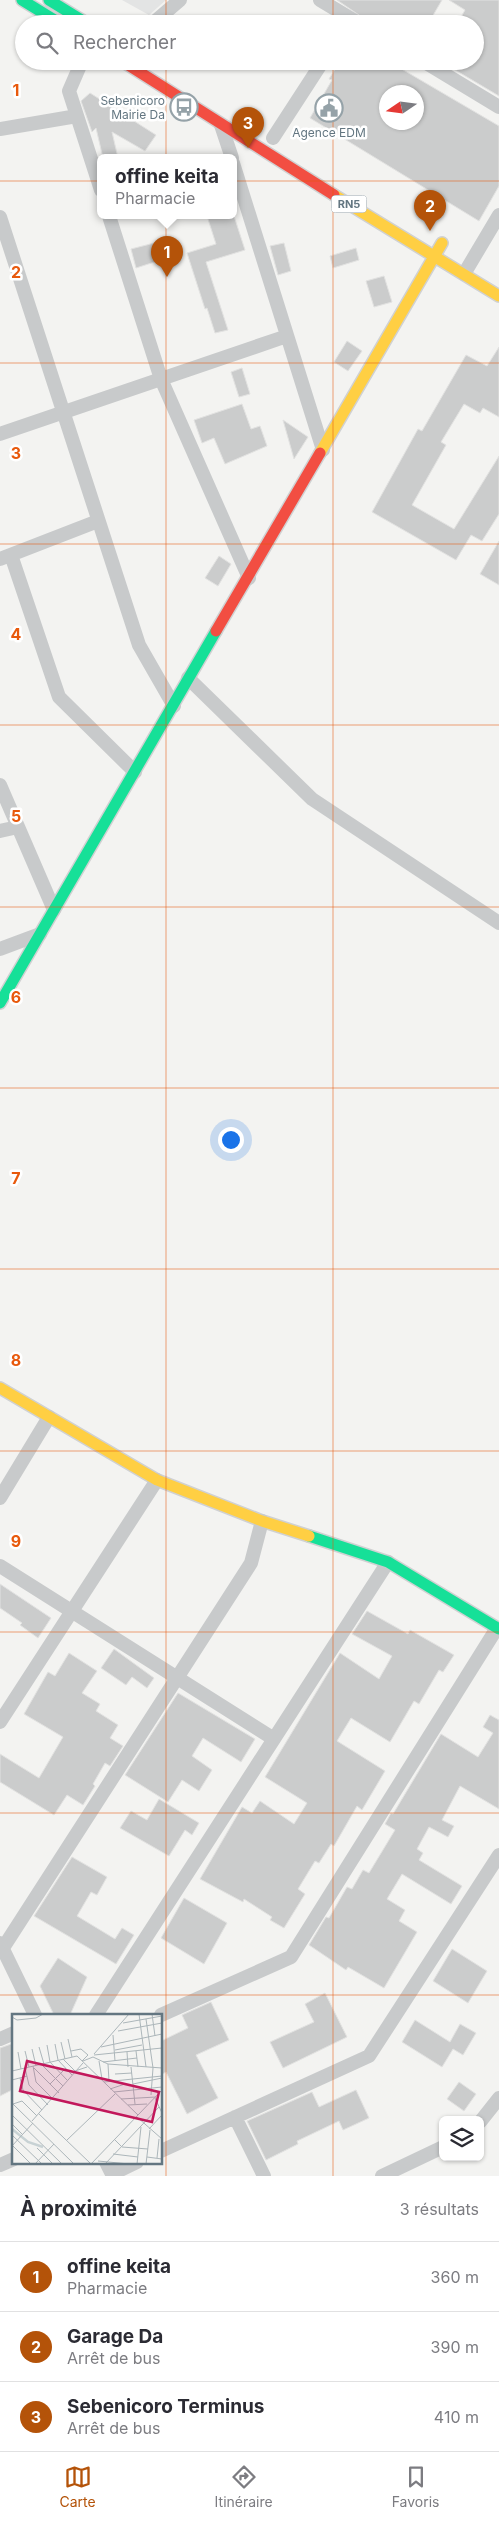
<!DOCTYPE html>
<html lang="fr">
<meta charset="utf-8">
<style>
:root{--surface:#fff;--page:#f2f2f3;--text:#2b2b33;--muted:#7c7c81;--line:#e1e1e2;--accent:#b45309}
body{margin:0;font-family:Inter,sans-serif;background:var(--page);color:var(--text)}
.controls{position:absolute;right:15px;bottom:15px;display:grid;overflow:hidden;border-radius:8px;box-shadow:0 1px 4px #0004}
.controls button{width:45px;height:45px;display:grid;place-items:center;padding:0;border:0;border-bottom:1px solid var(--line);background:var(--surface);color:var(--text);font:25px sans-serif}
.compass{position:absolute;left:379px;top:85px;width:45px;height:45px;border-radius:50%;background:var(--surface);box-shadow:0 1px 4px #0004;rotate:257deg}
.you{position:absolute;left:230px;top:1139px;width:18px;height:18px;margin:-12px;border:4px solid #fff;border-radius:50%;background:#1a73e8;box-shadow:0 0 0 8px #1a73e833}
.badge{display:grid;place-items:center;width:32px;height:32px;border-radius:50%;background:var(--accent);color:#fff;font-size:16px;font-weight:700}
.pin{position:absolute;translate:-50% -41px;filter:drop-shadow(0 1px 2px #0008)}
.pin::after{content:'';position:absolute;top:26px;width:18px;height:15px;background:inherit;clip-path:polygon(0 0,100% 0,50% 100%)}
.popup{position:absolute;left:97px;top:154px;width:140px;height:65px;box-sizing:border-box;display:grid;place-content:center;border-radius:8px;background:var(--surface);filter:drop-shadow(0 1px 4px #0005);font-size:16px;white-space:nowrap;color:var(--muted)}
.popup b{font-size:19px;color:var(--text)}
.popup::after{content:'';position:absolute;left:50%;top:100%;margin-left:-10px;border:10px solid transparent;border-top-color:var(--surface)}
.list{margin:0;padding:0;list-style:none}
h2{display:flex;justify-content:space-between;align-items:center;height:65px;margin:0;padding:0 20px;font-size:21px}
h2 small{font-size:16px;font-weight:400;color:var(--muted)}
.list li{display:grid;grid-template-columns:32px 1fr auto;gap:15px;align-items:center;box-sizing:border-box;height:70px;padding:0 20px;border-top:1px solid var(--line)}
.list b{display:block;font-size:19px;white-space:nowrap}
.list p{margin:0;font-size:16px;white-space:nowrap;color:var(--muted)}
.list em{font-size:16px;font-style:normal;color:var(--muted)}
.icon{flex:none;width:28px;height:28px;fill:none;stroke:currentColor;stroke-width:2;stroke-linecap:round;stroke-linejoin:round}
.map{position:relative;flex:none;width:499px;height:2176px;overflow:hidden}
.search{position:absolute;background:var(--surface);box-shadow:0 1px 4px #0004;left:15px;right:15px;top:15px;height:55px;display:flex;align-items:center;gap:12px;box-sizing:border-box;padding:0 18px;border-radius:28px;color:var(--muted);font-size:19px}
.sheet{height:275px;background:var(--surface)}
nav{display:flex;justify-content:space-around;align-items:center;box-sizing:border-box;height:70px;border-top:1px solid var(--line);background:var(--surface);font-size:14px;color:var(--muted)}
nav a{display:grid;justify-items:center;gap:2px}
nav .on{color:var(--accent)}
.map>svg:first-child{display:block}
.built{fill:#e3e4e4}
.building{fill:#cbcccc;stroke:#e2e2e1;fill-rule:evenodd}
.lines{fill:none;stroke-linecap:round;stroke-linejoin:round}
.fast-casing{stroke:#d0d1d2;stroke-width:14}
.slow-casing{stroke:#d0d1d2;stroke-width:14}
.jam-casing{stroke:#d0d1d2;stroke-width:14}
.street{stroke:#c8cacb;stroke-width:14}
.fast{stroke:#16e098;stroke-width:11}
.slow{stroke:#ffcf43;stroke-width:11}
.jam{stroke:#f24e42;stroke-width:11}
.grid{fill:none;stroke:#e8590c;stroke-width:1;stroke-opacity:0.55}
.labels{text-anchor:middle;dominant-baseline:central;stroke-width:5;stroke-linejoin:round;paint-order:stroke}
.shield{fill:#fff;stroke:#929fa7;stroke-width:1}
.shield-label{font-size:11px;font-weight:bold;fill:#637681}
.poi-label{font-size:12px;fill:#637681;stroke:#fff;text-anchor:end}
.inset-river{fill:none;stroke:#c8d2d4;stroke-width:2.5}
.inset-road{fill:none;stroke:#acb6ba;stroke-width:1}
.view{fill:#c2185b;fill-opacity:0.15;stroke:#c2185b;stroke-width:2.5}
.inset-edge{fill:none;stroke:#637681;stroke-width:2.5}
.grid-label{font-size:16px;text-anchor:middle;font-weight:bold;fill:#e8590c;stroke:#fff;stroke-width:5;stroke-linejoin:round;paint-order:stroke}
</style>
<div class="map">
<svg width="499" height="2176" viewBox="0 0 499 2176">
<rect width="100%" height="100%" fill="#f3f3f1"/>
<!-- built -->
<path class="built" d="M 122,0 L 166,0 L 149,15 Z"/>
<!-- building -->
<path class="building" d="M 337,0 L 442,0 L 428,24 L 372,24 Z
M 449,0 L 499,0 L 499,96 L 440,61 L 475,61 L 475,24 L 457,24 L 465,10 Z
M 340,61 L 388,61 L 499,126 L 499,186 L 479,221 L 310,118 L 332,80 L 329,79 ZM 386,92 L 416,92 L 416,122 L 386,122 Z
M 90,93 L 156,135 L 145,151 L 112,132 L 118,158 L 103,158 L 96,128 L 92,132 L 81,101 Z
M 207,216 L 234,216 L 245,250 L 206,262 L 228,330 L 215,333 L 207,308 L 205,309 L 187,253 L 216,244 Z
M 162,241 L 167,258 L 136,268 L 131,249 Z
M 284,243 L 291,271 L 278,275 L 270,246 Z
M 356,248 L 359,260 L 333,268 L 330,256 Z
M 384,276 L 392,302 L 374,307 L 366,281 Z
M 347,341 L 362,351 L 348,371 L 334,362 Z
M 499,347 L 499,417 L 483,408 L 480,413 L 464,404 L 441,442 L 446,445 L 412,505 L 454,529 L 499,456 L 499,514 L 482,541 L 471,535 L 456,560 L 372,512 L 418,429 L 422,431 L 466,355 L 487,366 Z
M 242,368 L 250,394 L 239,397 L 231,372 Z
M 242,404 L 251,429 L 260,426 L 267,446 L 225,464 L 214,438 L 202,443 L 194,420 Z
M 283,420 L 308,437 L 294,459 Z
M 499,541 L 499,585 L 480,574 Z
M 219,556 L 231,564 L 218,586 L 205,578 Z
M 0,1584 L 51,1618 L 38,1638 L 20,1625 L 22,1623 L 0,1608 Z
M 367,1611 L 408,1634 L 410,1630 L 454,1655 L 443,1672 L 439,1670 L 419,1704 L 414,1701 L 390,1742 L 351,1718 L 337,1741 L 385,1771 L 362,1810 L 357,1806 L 334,1846 L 331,1844 L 319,1863 L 315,1861 L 298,1889 L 305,1894 L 284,1928 L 270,1920 L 272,1917 L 244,1899 L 243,1902 L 200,1879 L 242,1807 L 252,1813 L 260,1801 L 294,1824 L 307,1803 L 265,1777 L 340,1653 L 379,1679 L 392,1656 L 352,1634 Z
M 114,1649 L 154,1678 L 147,1688 L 132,1677 L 126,1685 L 101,1668 Z
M 69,1653 L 97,1671 L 82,1693 L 100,1704 L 96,1711 L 118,1725 L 110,1738 L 123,1746 L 110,1766 L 105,1763 L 93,1784 L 95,1786 L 83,1805 L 67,1795 L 54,1815 L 0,1782 L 0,1754 L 39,1778 L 63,1737 L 24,1714 L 48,1672 L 55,1676 Z
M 178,1693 L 255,1739 L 241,1762 L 203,1738 L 192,1756 L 212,1770 L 199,1791 L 182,1780 L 168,1802 L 125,1775 Z
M 490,1715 L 499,1720 L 499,1809 L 460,1786 L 442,1820 L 454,1826 L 448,1837 L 429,1827 L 417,1849 L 423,1853 L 419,1860 L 462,1886 L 451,1904 L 402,1874 L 387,1899 L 405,1910 L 399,1921 L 417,1932 L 384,1988 L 348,1967 L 346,1970 L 309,1945 L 326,1917 L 329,1918 L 347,1887 L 352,1889 L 363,1870 L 369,1873 L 395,1830 L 385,1824 L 391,1813 L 393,1814 L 441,1734 L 478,1757 L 493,1733 L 483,1727 Z
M 159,1799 L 199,1823 L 192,1835 L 185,1830 L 169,1856 L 120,1828 L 131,1811 L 147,1820 Z
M 72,1857 L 107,1877 L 97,1895 L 91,1892 L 77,1916 L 115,1939 L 122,1928 L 134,1935 L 116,1964 L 34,1916 Z
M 184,1898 L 227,1923 L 204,1964 L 161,1938 Z
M 452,1949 L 487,1971 L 468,2003 L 433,1981 Z
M 58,1958 L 87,1977 L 70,2015 L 54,2015 L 40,1986 Z
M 325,1993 L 347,2037 L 283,2068 L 270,2042 L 314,2022 L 305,2004 Z
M 211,2002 L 229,2040 L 196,2055 L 218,2098 L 187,2114 L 166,2072 L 161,2075 L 161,2041 L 188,2028 L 182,2015 Z
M 415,2020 L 450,2042 L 460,2024 L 476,2033 L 463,2055 L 453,2049 L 442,2067 L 402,2042 Z
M 14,2043 L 14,2089 L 0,2096 L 0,2048 Z
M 459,2082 L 476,2094 L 464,2111 L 447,2099 Z
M 356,2090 L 369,2118 L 343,2130 L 339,2121 L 297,2141 L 298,2144 L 266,2160 L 247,2121 L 312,2092 L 319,2107 Z"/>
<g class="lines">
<!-- fast casing -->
<g class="fast-casing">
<path id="fast" d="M 22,0 L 61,24
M 49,0 L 88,24
M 0,1003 L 216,631
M 309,1536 L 388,1562 L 499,1629"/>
</g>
<!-- slow casing -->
<g class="slow-casing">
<path id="slow" d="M 334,195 L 499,296
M 320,453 L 442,243
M 0,1388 L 157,1480 L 262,1521 L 309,1536"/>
</g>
<!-- jam casing -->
<g class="jam-casing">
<path id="jam" d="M 122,61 L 334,195
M 216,631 L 320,453"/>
</g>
<!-- street -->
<path class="street" d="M 320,0 L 360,24
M 152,24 L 180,0
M 82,61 L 69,91 L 101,190
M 423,61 L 499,107
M 221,125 L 232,158
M 0,129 L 77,116
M 273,138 L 323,61
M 233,163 L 323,450
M 109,216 L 161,379 L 249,578
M 0,217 L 139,645 L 174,706
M 464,274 L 499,215
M 0,434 L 287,336
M 11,555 L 59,697 L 135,772
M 0,559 L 98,521
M 188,678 L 312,799 L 499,923
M 0,785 L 54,910
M 0,831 L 18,827
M 0,949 L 40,934
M 0,1498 L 49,1417
M 0,1566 L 274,1739
M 0,1722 L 157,1480
M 0,1943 L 35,2015
M 3,1948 L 251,1563 L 262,1521
M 96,2015 L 388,1562
M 161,2015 L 291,1957 L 497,1628
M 0,2039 L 14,2033
M 235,2117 L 264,2176
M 480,2122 L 499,2098
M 161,2151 L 369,2056 L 499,1855
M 106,2162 L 113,2176
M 0,2165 L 14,2159
M 112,2174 L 137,2162
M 382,2176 L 443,2147"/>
<!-- fast -->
<use href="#fast" class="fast"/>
<!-- slow -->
<use href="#slow" class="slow"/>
<!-- jam -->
<use href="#jam" class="jam"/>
</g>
<!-- grid -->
<path class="grid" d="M 166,0 L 166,24M 333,0 L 333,24M 166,61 L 166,2176M 333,61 L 333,2176M 0,181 L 499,181M 0,363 L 499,363M 0,544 L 499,544M 0,725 L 499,725M 0,907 L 499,907M 0,1088 L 499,1088M 0,1269 L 499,1269M 0,1451 L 499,1451M 0,1632 L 499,1632M 0,1813 L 499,1813M 0,1995 L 499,1995"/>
<!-- icons -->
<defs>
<g id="bus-ring" transform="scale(1.4375)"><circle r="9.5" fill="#fff" stroke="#95a2a8" stroke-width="1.5"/><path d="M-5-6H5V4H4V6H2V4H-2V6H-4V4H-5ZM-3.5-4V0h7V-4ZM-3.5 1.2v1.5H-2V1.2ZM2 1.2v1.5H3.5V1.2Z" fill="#95a2a8"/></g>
<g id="civic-ring" transform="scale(1.4375)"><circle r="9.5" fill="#fff" stroke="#95a2a8" stroke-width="1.5"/><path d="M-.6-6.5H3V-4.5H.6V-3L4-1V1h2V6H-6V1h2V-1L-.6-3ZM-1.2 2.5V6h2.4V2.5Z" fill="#95a2a8"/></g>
</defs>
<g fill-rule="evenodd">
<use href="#bus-ring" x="184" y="107"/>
<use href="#civic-ring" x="329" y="108"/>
</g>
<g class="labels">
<!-- shield labels -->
<rect class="shield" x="331.5" y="195.5" width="35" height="17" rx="4"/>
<g class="shield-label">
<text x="349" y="204">RN5</text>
</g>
<!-- poi labels -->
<g class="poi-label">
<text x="165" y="100">Sebenicoro<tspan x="165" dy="14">Mairie Da</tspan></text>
<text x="329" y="132" text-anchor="middle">Agence EDM</text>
</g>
</g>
<!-- overview -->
<g transform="translate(12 2014)">
<rect width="150" height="150" fill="#f3f3f1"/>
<path class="inset-river" d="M 0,115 L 16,128 L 31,133"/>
<path class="inset-road" d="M 127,0 L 134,53M 140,0 L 143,22M 0,3 L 5,6 L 24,4 L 31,0M 134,5 L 141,54 L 139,81M 111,9 L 150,2M 106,17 L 150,9M 101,21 L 103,47M 56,25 L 60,43M 49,28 L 53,45M 43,30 L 46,46 L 60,61M 35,31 L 38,48M 27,33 L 32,50M 89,33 L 150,20M 20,35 L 24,52M 103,36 L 130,31M 13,37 L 17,53M 59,37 L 69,35 L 76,41 L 70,47M 124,37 L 126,53M 6,38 L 9,55M 115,38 L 116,53M 82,40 L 117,0M 82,41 L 150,34M 51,45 L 63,57 L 75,53M 71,47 L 81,43 L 96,50 L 150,54M 87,47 L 90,65M 38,48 L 55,66M 91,48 L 125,44M 29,50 L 51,72M 96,50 L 97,67M 21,52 L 24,68 L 41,85M 119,53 L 123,90M 13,54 L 17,71 L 36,91M 22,54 L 47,79M 0,57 L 65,42 L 126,101M 103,60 L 120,59M 8,64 L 11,76 L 30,96M 0,66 L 15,62M 92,68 L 150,62M 38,70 L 54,54M 121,70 L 150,64M 98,75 L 113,70M 102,78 L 150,73M 143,84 L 150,99M 109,85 L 144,83M 1,90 L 62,150M 1,90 L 10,87 L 25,102M 116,91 L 135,90M 27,100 L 78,149M 0,101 L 50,150M 125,103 L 150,125M 20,107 L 71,49M 0,110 L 11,121M 137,115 L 150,101M 0,121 L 30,150M 55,126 L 103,80M 103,126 L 110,133 L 136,135M 0,131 L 19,150M 0,132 L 21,109M 25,134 L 41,150M 101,140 L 126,143M 135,143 L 150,145M 145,144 L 147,125M 86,147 L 117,150M 23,150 L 42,130M 79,150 L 150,76M 93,150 L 147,93M 125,150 L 129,113M 134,150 L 138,116"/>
<path class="view" d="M 15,47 L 147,78 L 140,108 L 8,77 Z"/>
<rect width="150" height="150" class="inset-edge"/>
</g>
<g class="grid-label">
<text x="16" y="96">1</text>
<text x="16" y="278">2</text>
<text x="16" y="459">3</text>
<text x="16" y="640">4</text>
<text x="16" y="822">5</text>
<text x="16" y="1003">6</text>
<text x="16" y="1184">7</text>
<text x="16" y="1366">8</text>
<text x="16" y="1547">9</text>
</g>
</svg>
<div class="controls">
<button><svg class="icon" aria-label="layers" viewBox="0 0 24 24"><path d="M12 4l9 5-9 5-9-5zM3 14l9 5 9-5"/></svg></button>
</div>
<svg class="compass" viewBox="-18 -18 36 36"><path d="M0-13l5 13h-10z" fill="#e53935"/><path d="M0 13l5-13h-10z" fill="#7c7c81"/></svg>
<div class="you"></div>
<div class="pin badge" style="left:167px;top:277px">1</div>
<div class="popup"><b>offine keita</b>Pharmacie</div>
<div class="pin badge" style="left:430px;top:231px">2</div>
<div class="pin badge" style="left:248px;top:148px">3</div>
<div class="search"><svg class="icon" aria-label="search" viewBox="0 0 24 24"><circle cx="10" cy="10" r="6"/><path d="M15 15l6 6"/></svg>Rechercher</div>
</div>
<section class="sheet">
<h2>À proximité<small>3 résultats</small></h2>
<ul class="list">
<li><span class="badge">1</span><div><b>offine keita</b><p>Pharmacie</p></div><em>360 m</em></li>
<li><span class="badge">2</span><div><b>Garage Da</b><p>Arrêt de bus</p></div><em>390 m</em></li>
<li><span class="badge">3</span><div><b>Sebenicoro Terminus</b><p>Arrêt de bus</p></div><em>410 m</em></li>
</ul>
</section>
<nav>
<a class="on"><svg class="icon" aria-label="map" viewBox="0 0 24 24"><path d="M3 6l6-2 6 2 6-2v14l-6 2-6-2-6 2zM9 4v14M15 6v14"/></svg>Carte</a>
<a><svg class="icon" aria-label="directions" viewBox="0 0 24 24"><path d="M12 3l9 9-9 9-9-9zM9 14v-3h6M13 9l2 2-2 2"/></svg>Itinéraire</a>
<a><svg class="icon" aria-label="saved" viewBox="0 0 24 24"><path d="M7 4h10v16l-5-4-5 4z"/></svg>Favoris</a>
</nav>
